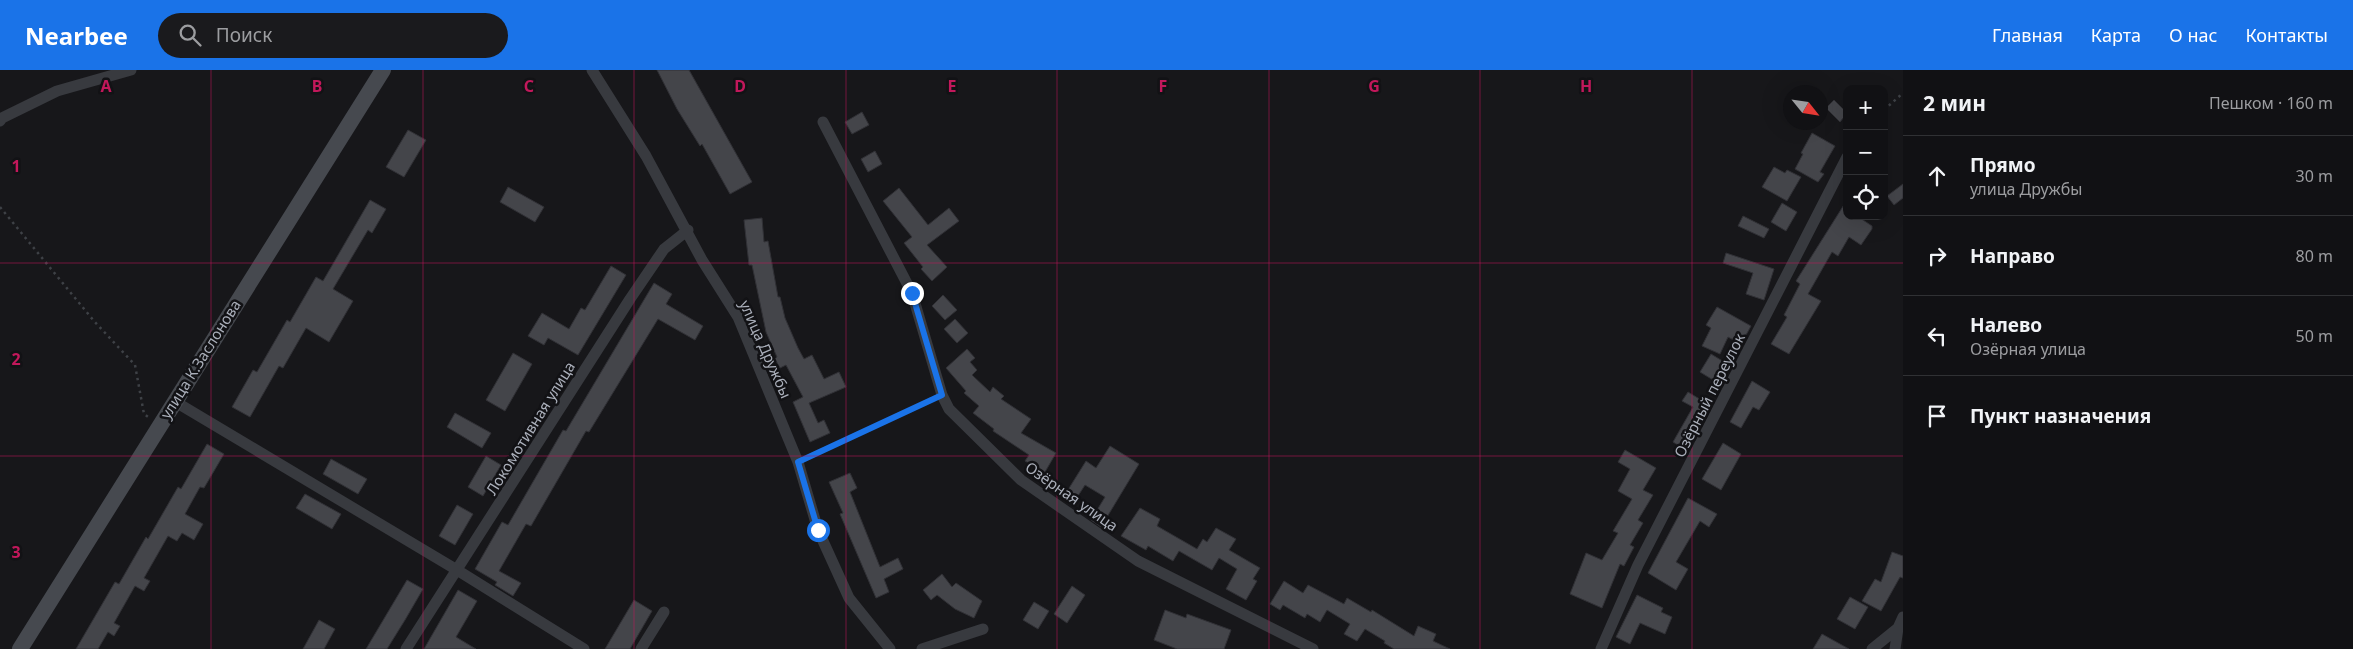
<!DOCTYPE html>
<html lang="ru">
<meta charset="utf-8">
<style>
:root{--surface:#111114;--page:#1a1a1d;--text:#f1f3f6;--muted:#9c9da0;--line:#303134;--accent:#1a73e8}
body{margin:0;font-family:"Noto Sans",sans-serif;background:var(--page);color:var(--text)}
.controls{position:absolute;right:15px;top:15px;display:grid;overflow:hidden;border-radius:10px;box-shadow:0 5px 20px #0002}
.controls button{width:45px;height:45px;display:grid;place-items:center;padding:0;border:0;border-bottom:1px solid var(--line);background:var(--surface);color:var(--text);font:25px sans-serif}
.compass{position:absolute;left:1783px;top:15px;width:45px;height:45px;border-radius:50%;background:var(--surface);box-shadow:0 5px 20px #0002;rotate:120deg}
.stop{position:absolute;width:15px;height:15px;margin:-11px;border:4px solid #1a73e8;border-radius:50%;background:#fff}
.stop.end{background:#1a73e8;border-color:#fff;box-shadow:0 1px 5px #0008}
.list{margin:0;padding:0;list-style:none}
h2{display:flex;justify-content:space-between;align-items:center;height:65px;margin:0;padding:0 20px;font-size:21px}
h2 small{font-size:16px;font-weight:400;color:var(--muted)}
.list li{display:grid;grid-template-columns:32px 1fr auto;gap:15px;align-items:center;box-sizing:border-box;height:80px;padding:0 20px;border-top:1px solid var(--line)}
.list b{display:block;font-size:19px;white-space:nowrap}
.list p{margin:0;font-size:16px;white-space:nowrap;color:var(--muted)}
.list em{font-size:16px;font-style:normal;color:var(--muted)}
.icon{flex:none;width:28px;height:28px;fill:none;stroke:currentColor;stroke-width:2;stroke-linecap:round;stroke-linejoin:round}
.map{position:relative;flex:none;width:1903px;height:579px;overflow:hidden}
header{display:flex;align-items:center;gap:30px;box-sizing:border-box;height:70px;padding:0 25px;background:var(--accent);color:#fff}
header strong{font-size:24px}
nav{display:flex;gap:28px;margin-inline-start:auto;font-size:18px}
.search{width:350px;height:45px;background:var(--page);display:flex;align-items:center;gap:12px;box-sizing:border-box;padding:0 18px;border-radius:28px;color:var(--muted);font-size:19px}
main{display:flex}
aside{flex:1;background:var(--surface)}
.map>svg:first-child{display:block}
.building{fill:#44454a;stroke:#313136}
.lines{fill:none;stroke-linecap:round;stroke-linejoin:round}
.path{stroke:#3e4146;stroke-width:2.5;stroke-dasharray:2.5 4;stroke-linecap:butt}
.street{stroke:#383a3f;stroke-width:11}
.secondary{stroke:#46494f;stroke-width:16}
.route{stroke:#1a73e8;stroke-width:6}
.grid{fill:none;stroke:#c2185b;stroke-width:1;stroke-opacity:0.55}
.labels{text-anchor:middle;dominant-baseline:central;stroke-width:5;stroke-linejoin:round;paint-order:stroke}
.street-label{font-size:15px;fill:#aaafba;stroke:#121215}
.grid-label{font-size:16px;text-anchor:middle;font-weight:bold;fill:#c2185b;stroke:#121215;stroke-width:5;stroke-linejoin:round;paint-order:stroke}
</style>
<header>
<strong>Nearbee</strong>
<div class="search"><svg class="icon" aria-label="search" viewBox="0 0 24 24"><circle cx="10" cy="10" r="6"/><path d="M15 15l6 6"/></svg>Поиск</div>
<nav><a>Главная</a><a>Карта</a><a>О нас</a><a>Контакты</a></nav>
</header>
<main>
<div class="map">
<svg width="1903" height="579" viewBox="0 0 1903 579">
<rect width="100%" height="100%" fill="#17171a"/>
<!-- building -->
<path class="building" d="M 657,0 L 689,0 L 752,112 L 730,124 L 702,74 L 700,76 L 677,39 Z
M 1834,30 L 1847,43 L 1840,52 L 1826,38 Z
M 862,42 L 869,55 L 852,64 L 845,52 Z
M 408,60 L 426,70 L 404,107 L 386,97 Z
M 1812,63 L 1835,76 L 1820,102 L 1824,104 L 1818,112 L 1795,99 L 1803,84 L 1801,83 Z
M 875,81 L 882,94 L 868,102 L 861,89 Z
M 1774,97 L 1785,103 L 1787,100 L 1801,107 L 1787,131 L 1762,117 Z
M 1903,114 L 1903,128 L 1894,135 L 1887,126 Z
M 508,117 L 544,137 L 535,152 L 500,132 Z
M 899,118 L 928,155 L 949,138 L 959,151 L 927,175 L 947,197 L 932,211 L 921,199 L 923,197 L 904,173 L 912,167 L 883,131 Z
M 370,130 L 386,139 L 372,163 L 368,160 L 333,219 L 353,231 L 329,272 L 306,258 L 283,298 L 279,296 L 250,347 L 232,337 L 253,300 L 257,302 L 287,250 L 290,252 L 316,207 L 323,211 Z
M 1847,130 L 1847,146 L 1857,146 L 1872,156 L 1872,159 L 1861,175 L 1849,167 L 1838,186 L 1832,182 L 1808,224 L 1821,231 L 1789,284 L 1771,274 L 1787,247 L 1784,245 L 1800,214 L 1796,211 Z
M 1782,133 L 1797,142 L 1786,161 L 1771,152 Z
M 1743,146 L 1769,159 L 1764,168 L 1738,156 Z
M 762,148 L 764,172 L 768,171 L 778,227 L 780,227 L 785,248 L 798,278 L 804,289 L 812,285 L 824,309 L 839,302 L 846,317 L 809,333 L 818,353 L 824,350 L 830,363 L 810,372 L 793,332 L 803,327 L 786,295 L 780,298 L 775,289 L 777,287 L 766,262 L 752,195 L 749,195 L 744,150 Z
M 1726,183 L 1774,199 L 1764,230 L 1746,224 L 1753,203 L 1723,193 Z
M 611,196 L 626,205 L 578,285 L 548,268 L 544,275 L 528,266 L 542,243 L 569,259 L 581,238 L 585,240 Z
M 654,213 L 672,224 L 666,234 L 703,256 L 695,270 L 658,249 L 589,362 L 586,361 L 531,456 L 526,454 L 499,501 L 521,513 L 513,526 L 495,515 L 497,512 L 475,499 L 502,452 L 508,455 L 563,360 L 566,361 Z
M 943,225 L 957,240 L 945,250 L 932,236 Z
M 1717,237 L 1751,256 L 1741,274 L 1728,267 L 1720,284 L 1702,276 L 1711,258 L 1706,255 Z
M 955,249 L 968,263 L 957,273 L 944,259 Z
M 967,279 L 975,288 L 970,292 L 977,300 L 972,305 L 990,322 L 993,317 L 1004,326 L 1001,329 L 1031,349 L 1021,363 L 1056,383 L 1045,402 L 1025,391 L 1029,385 L 993,361 L 994,359 L 973,343 L 979,336 L 964,323 L 966,321 L 946,298 Z
M 513,283 L 532,294 L 505,341 L 486,330 Z
M 1711,284 L 1729,295 L 1718,313 L 1700,302 Z
M 1752,311 L 1770,322 L 1759,340 L 1753,337 L 1741,358 L 1730,352 Z
M 1688,322 L 1711,336 L 1686,380 L 1673,372 L 1693,337 L 1682,331 Z
M 455,343 L 491,363 L 482,378 L 447,357 Z
M 1723,373 L 1741,384 L 1721,420 L 1702,409 Z
M 207,374 L 224,384 L 204,418 L 200,417 L 185,444 L 203,454 L 194,470 L 182,463 L 177,471 L 168,466 L 144,508 L 150,511 L 144,521 L 135,516 L 114,553 L 120,556 L 114,566 L 108,562 L 98,579 L 76,579 L 115,512 L 119,514 L 146,467 L 148,469 L 178,417 L 181,419 Z
M 1110,376 L 1139,394 L 1101,457 L 1091,450 L 1105,427 L 1085,415 L 1076,429 L 1066,423 L 1086,391 L 1096,398 Z
M 1625,380 L 1656,398 L 1643,420 L 1653,425 L 1638,450 L 1643,453 L 1630,475 L 1634,477 L 1624,496 L 1620,494 L 1602,538 L 1570,524 L 1586,483 L 1602,490 L 1618,463 L 1613,461 L 1632,429 L 1618,421 L 1630,399 L 1618,392 Z
M 486,386 L 501,395 L 483,426 L 468,417 Z
M 331,389 L 367,409 L 358,424 L 323,404 Z
M 850,403 L 857,418 L 850,422 L 880,497 L 898,488 L 903,499 L 884,509 L 889,522 L 876,528 L 840,444 L 843,443 L 829,412 Z
M 305,424 L 341,444 L 332,459 L 296,438 Z
M 1688,428 L 1717,444 L 1709,457 L 1700,451 L 1676,492 L 1688,499 L 1676,520 L 1648,503 Z
M 457,435 L 473,444 L 455,475 L 439,466 Z
M 1140,438 L 1160,449 L 1157,456 L 1197,479 L 1203,469 L 1207,472 L 1216,458 L 1236,469 L 1229,480 L 1260,498 L 1253,509 L 1257,511 L 1246,530 L 1226,519 L 1237,499 L 1219,488 L 1212,500 L 1179,481 L 1173,491 L 1148,476 L 1146,480 L 1121,466 Z
M 1892,482 L 1903,486 L 1903,508 L 1900,507 L 1881,541 L 1862,531 L 1875,509 L 1881,512 Z
M 942,504 L 952,517 L 956,513 L 982,531 L 974,548 L 955,539 L 937,525 L 931,530 L 923,520 Z
M 407,510 L 423,519 L 405,550 L 387,579 L 366,579 Z
M 1284,511 L 1303,523 L 1308,515 L 1344,534 L 1347,528 L 1371,542 L 1372,540 L 1414,566 L 1418,556 L 1436,564 L 1433,571 L 1450,579 L 1394,579 L 1384,573 L 1385,571 L 1365,559 L 1357,571 L 1344,564 L 1350,554 L 1327,540 L 1320,552 L 1307,544 L 1305,548 L 1283,535 L 1280,540 L 1270,534 Z
M 1072,516 L 1085,525 L 1067,553 L 1054,544 Z
M 458,520 L 477,531 L 456,567 L 476,579 L 424,579 Z
M 1637,525 L 1663,538 L 1661,542 L 1672,547 L 1665,564 L 1640,553 L 1630,574 L 1616,567 Z
M 1850,527 L 1868,537 L 1855,559 L 1837,549 Z
M 634,530 L 652,541 L 630,579 L 605,579 Z
M 1034,532 L 1049,541 L 1038,559 L 1023,550 Z
M 1165,540 L 1186,548 L 1187,544 L 1231,560 L 1224,579 L 1177,579 L 1154,570 Z
M 319,550 L 335,559 L 324,579 L 303,579 Z
M 1822,564 L 1849,579 L 1813,579 Z"/>
<g class="lines">
<!-- path -->
<path class="path" d="M 1884,40 L 1903,23
M 0,137 L 94,251 L 135,295 L 144,344 L 148,347
M 809,387 L 931,330"/>
<!-- street -->
<path class="street" d="M 592,0 L 646,86 L 702,190 L 738,247 L 798,392 L 818,460 L 849,528 L 890,579
M 0,51 L 2,48 L 57,21 L 131,0
M 823,52 L 912,223 L 942,325 L 949,339 L 1021,410 L 1138,491 L 1313,579
M 174,331 L 457,500 L 584,579
M 406,579 L 630,229 L 664,179 L 688,160
M 641,579 L 664,542
M 922,579 L 983,559
M 1601,579 L 1638,495 L 1847,87
M 1872,579 L 1898,558 L 1903,547
M 1895,579 L 1898,558"/>
<!-- secondary -->
<path class="secondary" d="M 20,579 L 383,0"/>
</g>
<g class="lines">
<!-- route -->
<path class="route" d="M 818,460 L 798,392 L 942,325 L 912,223"/>
</g>
<!-- grid -->
<path class="grid" d="M 211,0 L 211,579M 423,0 L 423,579M 634,0 L 634,579M 846,0 L 846,579M 1057,0 L 1057,579M 1269,0 L 1269,579M 1480,0 L 1480,579M 1692,0 L 1692,579M 0,193 L 1903,193M 0,386 L 1903,386"/>
<g class="labels">
<!-- street labels -->
<g class="street-label">
<text transform="translate(766 279) rotate(66)">улица Дружбы</text>
<text transform="translate(200 289) rotate(-58)">улица К.Заслонова</text>
<text transform="translate(1709 325) rotate(-63)">Озёрный переулок</text>
<text transform="translate(530 358) rotate(-58)">Локомотивная улица</text>
<text transform="translate(1072 426) rotate(35)">Озёрная улица</text>
</g>
</g>
<g class="grid-label">
<text x="106" y="22">A</text>
<text x="317" y="22">B</text>
<text x="529" y="22">C</text>
<text x="740" y="22">D</text>
<text x="952" y="22">E</text>
<text x="1163" y="22">F</text>
<text x="1374" y="22">G</text>
<text x="1586" y="22">H</text>
<text x="16" y="102">1</text>
<text x="16" y="295">2</text>
<text x="16" y="488">3</text>
</g>
</svg>
<div class="controls">
<button>+</button>
<button>−</button>
<button><svg class="icon" aria-label="locate" viewBox="0 0 24 24"><circle cx="12" cy="12" r="6"/><path d="M12 2v4M12 18v4M2 12h4M18 12h4"/></svg></button>
</div>
<svg class="compass" viewBox="-18 -18 36 36"><path d="M0-13l5 13h-10z" fill="#e53935"/><path d="M0 13l5-13h-10z" fill="#9c9da0"/></svg>
<div class="stop" style="left:818px;top:460px"></div>
<div class="stop end" style="left:912px;top:223px"></div>
</div>
<aside>
<h2>2 мин<small>Пешком · 160 m</small></h2>
<ul class="list">
<li><svg class="icon" aria-label="ahead" viewBox="0 0 24 24"><path d="M12 20V5M6 11l6-6 6 6"/></svg><div><b>Прямо</b><p>улица Дружбы</p></div><em>30 m</em></li>
<li><svg class="icon" aria-label="right" viewBox="0 0 24 24"><path d="M7 20v-9h11M14 6l5 5-5 5"/></svg><div><b>Направо</b></div><em>80 m</em></li>
<li><svg class="icon" aria-label="left" viewBox="0 0 24 24"><path d="M17 20v-9H6M10 6l-5 5 5 5"/></svg><div><b>Налево</b><p>Озёрная улица</p></div><em>50 m</em></li>
<li><svg class="icon" aria-label="arrive" viewBox="0 0 24 24"><path d="M6 21V4h12l-3 4 3 4H6"/></svg><div><b>Пункт назначения</b></div></li>
</ul>
</aside>
</main>
